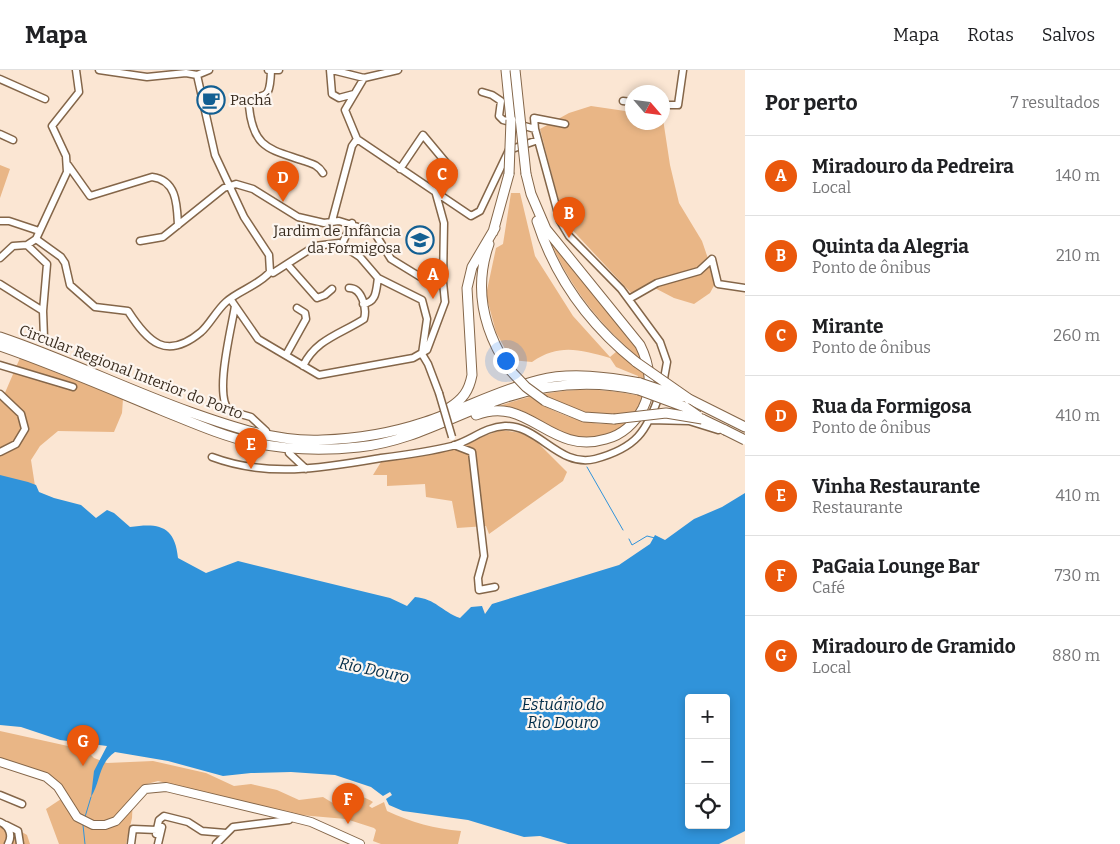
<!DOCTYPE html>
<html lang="pt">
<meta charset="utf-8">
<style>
:root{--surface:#fff;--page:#f6f6f6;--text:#202124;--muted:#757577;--line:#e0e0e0;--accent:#ea580c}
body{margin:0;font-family:Bitter,serif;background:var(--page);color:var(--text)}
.controls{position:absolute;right:15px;bottom:15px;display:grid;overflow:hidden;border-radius:5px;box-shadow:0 2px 8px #0003}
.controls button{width:45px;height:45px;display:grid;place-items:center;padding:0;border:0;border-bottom:1px solid var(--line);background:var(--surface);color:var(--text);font:25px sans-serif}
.compass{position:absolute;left:625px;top:15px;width:45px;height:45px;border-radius:50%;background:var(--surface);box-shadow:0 2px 8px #0003;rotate:118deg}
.you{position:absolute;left:505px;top:290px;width:18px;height:18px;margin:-12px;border:4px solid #fff;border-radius:50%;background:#1a73e8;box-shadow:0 0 0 8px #1a73e833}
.badge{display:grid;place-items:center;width:32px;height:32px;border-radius:50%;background:var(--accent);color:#fff;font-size:16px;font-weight:700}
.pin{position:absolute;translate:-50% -41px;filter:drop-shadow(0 1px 2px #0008)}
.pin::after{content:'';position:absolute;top:26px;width:18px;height:15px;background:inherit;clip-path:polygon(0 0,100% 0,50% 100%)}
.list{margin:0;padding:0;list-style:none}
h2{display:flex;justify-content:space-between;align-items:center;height:65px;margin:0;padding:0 20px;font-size:21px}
h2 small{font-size:16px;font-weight:400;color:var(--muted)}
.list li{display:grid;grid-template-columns:32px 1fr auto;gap:15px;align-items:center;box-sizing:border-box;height:80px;padding:0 20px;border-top:1px solid var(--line)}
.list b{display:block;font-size:19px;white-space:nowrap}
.list p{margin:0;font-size:16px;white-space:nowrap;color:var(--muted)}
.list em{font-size:16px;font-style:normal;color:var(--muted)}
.icon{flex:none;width:28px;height:28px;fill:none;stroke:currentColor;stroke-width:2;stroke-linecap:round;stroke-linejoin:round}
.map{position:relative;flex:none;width:745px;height:774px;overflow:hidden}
header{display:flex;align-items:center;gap:30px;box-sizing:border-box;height:70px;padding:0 25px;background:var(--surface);border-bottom:1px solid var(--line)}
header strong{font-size:24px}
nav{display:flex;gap:28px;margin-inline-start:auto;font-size:18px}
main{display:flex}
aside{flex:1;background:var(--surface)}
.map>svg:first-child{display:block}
.green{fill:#e9b686;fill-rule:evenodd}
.water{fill:#3093da;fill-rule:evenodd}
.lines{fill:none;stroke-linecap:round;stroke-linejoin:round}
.stream{stroke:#3093da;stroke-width:1}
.minor-casing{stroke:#846649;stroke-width:9}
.major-casing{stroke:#846649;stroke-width:10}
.highway-casing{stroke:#846649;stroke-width:11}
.minor{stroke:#fff;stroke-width:6}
.major{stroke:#fff;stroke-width:8}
.highway{stroke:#fff;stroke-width:9}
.minor-bridge-casing{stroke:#846649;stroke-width:9;stroke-linecap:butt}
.highway-bridge-casing{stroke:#846649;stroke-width:11;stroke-linecap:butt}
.minor-bridge{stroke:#fff;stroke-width:6}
.highway-bridge{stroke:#fff;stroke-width:9}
.labels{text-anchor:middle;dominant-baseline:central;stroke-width:4.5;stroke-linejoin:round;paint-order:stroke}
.poi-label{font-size:15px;fill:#392c1f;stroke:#fdf6f0;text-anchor:start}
.street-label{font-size:15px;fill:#392c1f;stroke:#fdf6f0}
.water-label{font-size:16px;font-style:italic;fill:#022c48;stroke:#fdf6f0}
</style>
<header>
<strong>Mapa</strong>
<nav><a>Mapa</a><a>Rotas</a><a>Salvos</a></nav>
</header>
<main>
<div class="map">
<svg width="745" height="774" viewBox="0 0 745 774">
<rect width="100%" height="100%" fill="#fbe6d3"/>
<!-- green -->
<path class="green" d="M 591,36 L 632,42 L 632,52 L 662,52 L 663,49 L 670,95 L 679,133 L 702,171 L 716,212 L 710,223 L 694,234 L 674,228 L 649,215 L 632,224 L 564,151 L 540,59 L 569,43 Z
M 0,95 L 10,99 L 0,128 Z
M 511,123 L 520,123 L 535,186 L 573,246 L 610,287 L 617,281 L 633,295 L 638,287 C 599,254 569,216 549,168 L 635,273 C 646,293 653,318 639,339 C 618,370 583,375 551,358 C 531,347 524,337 499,336 C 547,320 586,315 636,325 L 638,306 L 616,297 L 610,288 C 580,280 560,273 532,292 L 511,290 L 496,262 L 486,225 L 496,178 L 503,174 ZM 554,331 L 578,342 L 614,346 L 614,354 C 587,355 566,347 542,335 Z
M 20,288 L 123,329 L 122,343 L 114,362 L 58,361 L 40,376 L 31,390 L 35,416 L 0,407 L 0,323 L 4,325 Z
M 501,360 L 521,363 L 535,370 L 567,402 L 563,411 L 489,464 L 486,456 L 457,458 L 452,431 L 426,427 L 425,414 L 387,416 L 387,405 L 373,405 L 381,392 L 451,378 Z
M 0,661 L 86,680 L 94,688 L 107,693 L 153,691 L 206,703 L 234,716 L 251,714 L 277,720 L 299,730 L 323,727 L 336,735 C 348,721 357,723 373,732 L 369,736 L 372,738 L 384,732 L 387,741 C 411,752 435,759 461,761 L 458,774 L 381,774 L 373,771 L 376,760 L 374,758 L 346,749 L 300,745 L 158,711 L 147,714 L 133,727 L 132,748 L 126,774 L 59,774 L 46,739 L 67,725 L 62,717 L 0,691 Z
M 0,749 L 27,765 L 30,774 L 0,774 Z"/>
<!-- water -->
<path class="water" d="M 0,405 L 28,412 L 36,415 L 39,422 L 54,428 L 81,435 L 96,448 L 107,440 L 114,443 L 130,457 C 158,453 175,455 178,488 L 206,503 L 238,491 L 390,528 L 407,536 L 415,527 C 436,529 441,541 460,548 L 471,537 L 482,536 L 485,544 L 492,534 L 619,495 L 650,474 L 655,465 L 665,470 L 694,449 L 722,437 L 745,423 L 745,761 L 719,774 L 568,774 L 540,766 L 524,767 L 468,750 L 403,741 L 389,735 L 386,729 L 392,725 L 390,722 L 383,726 L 371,717 L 335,705 L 291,702 L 251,703 L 223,706 L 168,691 L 115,682 C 98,694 101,711 91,727 L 94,701 L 107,676 L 60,670 L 21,657 L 0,655 ZM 689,628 L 726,628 L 726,755 L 689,755 Z"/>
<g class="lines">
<!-- stream -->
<path class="stream" d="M 587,397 L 623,460
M 629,469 L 632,475 L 647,466 L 655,468
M 85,747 L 91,727
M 83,755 L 85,774"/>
<!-- minor casing -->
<g class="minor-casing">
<path id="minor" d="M 99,0 L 147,7 L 186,3 L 197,5 L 209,0
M 268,0 L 279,0
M 271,0 C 270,40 260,16 249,36 C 253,79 270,79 304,91 C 313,94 318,95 323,103
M 330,0 L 332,24 L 339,28 L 354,24
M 332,0 L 364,8 L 398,0
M 197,5 L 215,85 L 244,147 L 269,185 L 270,202
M 0,9 L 45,29
M 482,22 L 492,25 L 501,31 L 499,46 L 503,50 L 535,59
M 623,31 L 632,32
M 662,35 L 678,35 L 683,0
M 565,54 L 534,48 L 535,59 L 560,151 L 569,166 L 621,219 L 660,272 L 667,292 L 663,314
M 0,64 L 13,70
M 357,69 L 471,146 L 480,141 L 509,80 L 538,70
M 68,95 L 90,126 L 152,107 C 177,110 177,135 178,155
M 400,99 L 423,65 L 453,101
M 0,151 L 9,151 L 39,161
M 332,151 L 352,76 L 357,69 L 345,40 L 364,8
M 36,169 L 61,187 L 65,193 L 70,215 L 95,237 L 128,241 C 148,272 166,291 201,262 C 210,254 216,241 226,232 C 238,221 259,215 270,202 L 273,203 L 315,176 L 339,173 L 360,187 L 378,208 L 422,230 L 427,249 L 422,284
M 140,171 L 163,167 L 224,118 L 236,114 L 253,119 L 298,147 L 324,153 L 339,151 L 374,162 L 391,189 L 422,208 L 443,212
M 342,174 L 352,153
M 27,175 L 47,194 L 43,241 L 44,268
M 0,188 L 13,176 L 27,175 L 36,169 L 67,102 L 66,86 L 52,56 L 79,22 L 76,0
M 712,189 L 718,214 L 745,218
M 287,194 L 317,228 L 325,225 L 332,219
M 0,214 L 43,241
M 629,229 L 657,213 L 699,201 L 712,189
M 231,230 L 258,269 L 319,305 L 413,288 L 427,280 L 445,232 L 443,212 L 444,153 L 436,124
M 363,234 C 377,232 376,220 378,208
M 235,236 C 232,256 213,328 230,341 L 251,347 L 266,361
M 422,284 L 428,294 L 439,323
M 286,285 L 306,249 L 305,243 L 297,238
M 0,295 L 73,317
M 303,296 C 316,269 341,264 364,249 C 367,238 362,218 349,218
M 0,324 L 21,344 L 25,359 L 16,374 L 0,382
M 650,350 L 689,351 L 718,360
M 454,375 L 472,382 L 484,486 L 478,508 L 479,520 L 495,517
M 289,383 L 306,399
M 212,387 C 268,408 323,398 381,388 C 405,385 428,382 452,376 C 471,371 484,357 505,356 C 539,355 559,398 595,389 C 636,378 647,362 660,323
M 0,725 L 22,734
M 0,752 C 9,756 13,765 8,774
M 6,755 L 18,761 L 20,774
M 156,764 L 159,750 L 164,746 L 188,752 L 202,761 L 226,763
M 131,774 L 133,759 L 157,760
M 158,774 L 162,757
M 216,774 L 233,757 L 289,750 L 291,747"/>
</g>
<!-- major casing -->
<g class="major-casing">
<path id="major" d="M 0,692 L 46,707 L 58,717 L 77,747 L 93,755 L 105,755 L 116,751 L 145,719 L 166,717 L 291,747 L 311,752 L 360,774"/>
</g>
<!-- highway casing -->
<g class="highway-casing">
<path id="highway" d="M 506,0 L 511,50
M 537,151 C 555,207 590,255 636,292
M 493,162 L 509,104
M 489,174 C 473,219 484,261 509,299
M 0,267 C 65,289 126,319 190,342 C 232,357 276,372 322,370 C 357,369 392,363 425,352 C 464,339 499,320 539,310 C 571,302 608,307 640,313
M 0,276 C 55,295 108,318 161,340 C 191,352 222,366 254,373 C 289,380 324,381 359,377 C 408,372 449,348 495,331 C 542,314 589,309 639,320
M 689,329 L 745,357
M 545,331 L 584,347 L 614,349
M 449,338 C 463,329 469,321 472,305 L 467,218 L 472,197 L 495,158
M 476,345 C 529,324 549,386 606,369 C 622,365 635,353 643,338 C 653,318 650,295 640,275 L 546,159 L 531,124 L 526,104
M 702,349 L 725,360"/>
</g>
<!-- minor -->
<use href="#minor" class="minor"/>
<!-- major -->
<use href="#major" class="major"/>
<!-- highway -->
<use href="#highway" class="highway"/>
<!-- minor-bridge casing -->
<g class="minor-bridge-casing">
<path id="minor-bridge" d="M 439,323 L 452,367"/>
</g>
<!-- highway-bridge casing -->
<g class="highway-bridge-casing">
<path id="highway-bridge" d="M 515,0 L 526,104
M 509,104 L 511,50
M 636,292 L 689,329
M 509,299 L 526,317 L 545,331
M 640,313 L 682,327
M 639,320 L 685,337 L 698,346
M 614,349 L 666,343 L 702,349
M 725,360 L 745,370"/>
</g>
<!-- minor-bridge -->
<use href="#minor-bridge" class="minor-bridge"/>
<!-- highway-bridge -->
<use href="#highway-bridge" class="highway-bridge"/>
</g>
<!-- icons -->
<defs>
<g id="cafe-ring" transform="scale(1.4375)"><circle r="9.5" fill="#fdf6f0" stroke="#135f92" stroke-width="1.5"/><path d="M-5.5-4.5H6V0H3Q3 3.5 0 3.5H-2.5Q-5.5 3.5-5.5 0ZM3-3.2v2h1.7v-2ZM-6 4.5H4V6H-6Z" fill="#135f92"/></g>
<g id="school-ring" transform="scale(1.4375)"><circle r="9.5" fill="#fdf6f0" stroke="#135f92" stroke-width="1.5"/><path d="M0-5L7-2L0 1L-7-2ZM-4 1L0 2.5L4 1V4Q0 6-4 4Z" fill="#135f92"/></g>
</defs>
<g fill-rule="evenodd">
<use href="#cafe-ring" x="211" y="30"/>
<use href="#school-ring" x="420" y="170"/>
</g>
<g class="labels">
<!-- poi labels -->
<g class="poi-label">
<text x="230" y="30">Pachá</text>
<text x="401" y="161" text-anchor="end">Jardim de Infância<tspan x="401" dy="17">da Formigosa</tspan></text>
</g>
<!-- street labels -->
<g class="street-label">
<text transform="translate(131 302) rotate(21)">Circular Regional Interior do Porto</text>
</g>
<!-- water labels -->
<g class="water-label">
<text transform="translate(374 600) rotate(12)">Rio Douro</text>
<text x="563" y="634">Estuário do<tspan x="563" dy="18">Rio Douro</tspan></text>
</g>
</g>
</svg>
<div class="controls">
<button>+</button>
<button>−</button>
<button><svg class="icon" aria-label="locate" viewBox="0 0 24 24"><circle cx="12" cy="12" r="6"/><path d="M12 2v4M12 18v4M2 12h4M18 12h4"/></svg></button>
</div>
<svg class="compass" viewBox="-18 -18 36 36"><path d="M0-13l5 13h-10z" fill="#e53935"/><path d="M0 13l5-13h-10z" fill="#757577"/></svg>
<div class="you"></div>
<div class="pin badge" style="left:433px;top:229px">A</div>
<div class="pin badge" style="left:569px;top:168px">B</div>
<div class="pin badge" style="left:442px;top:129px">C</div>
<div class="pin badge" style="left:283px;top:132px">D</div>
<div class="pin badge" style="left:251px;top:399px">E</div>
<div class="pin badge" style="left:348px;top:754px">F</div>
<div class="pin badge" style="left:83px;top:696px">G</div>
</div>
<aside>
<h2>Por perto<small>7 resultados</small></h2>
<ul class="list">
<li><span class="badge">A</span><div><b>Miradouro da Pedreira</b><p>Local</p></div><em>140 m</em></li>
<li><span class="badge">B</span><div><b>Quinta da Alegria</b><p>Ponto de ônibus</p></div><em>210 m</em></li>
<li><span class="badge">C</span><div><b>Mirante</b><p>Ponto de ônibus</p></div><em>260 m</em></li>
<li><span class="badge">D</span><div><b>Rua da Formigosa</b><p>Ponto de ônibus</p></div><em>410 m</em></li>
<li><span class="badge">E</span><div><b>Vinha Restaurante</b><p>Restaurante</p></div><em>410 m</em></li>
<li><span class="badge">F</span><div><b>PaGaia Lounge Bar</b><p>Café</p></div><em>730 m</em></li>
<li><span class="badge">G</span><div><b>Miradouro de Gramido</b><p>Local</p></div><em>880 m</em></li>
</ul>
</aside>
</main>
